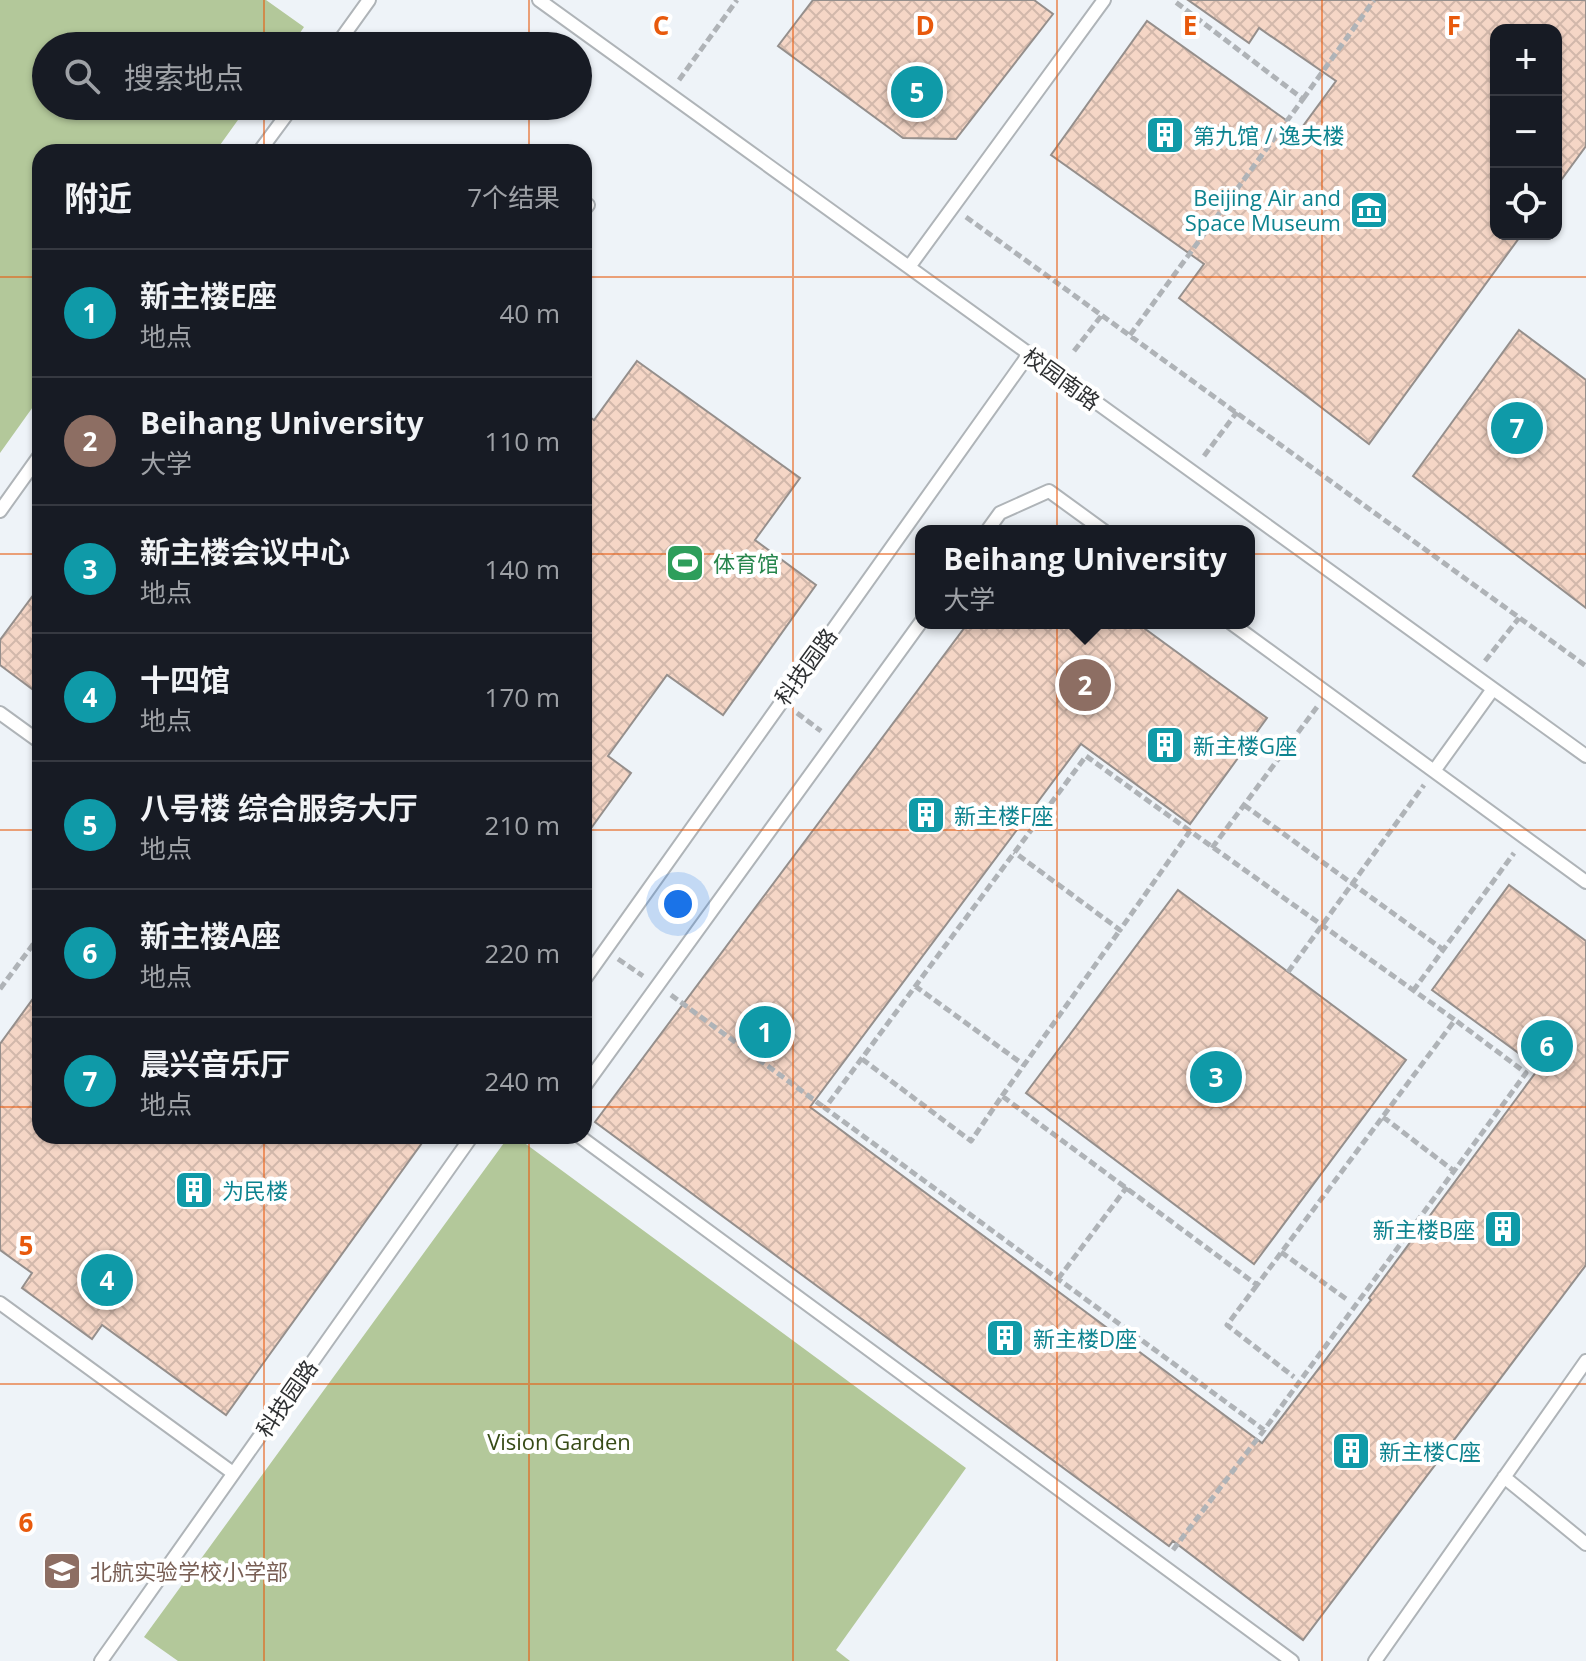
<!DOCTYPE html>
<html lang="zh">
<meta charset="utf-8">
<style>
:root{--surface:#171b24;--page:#242831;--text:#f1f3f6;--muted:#9ea1a6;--line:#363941;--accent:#2563eb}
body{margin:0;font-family:"Open Sans","Noto Sans SC",sans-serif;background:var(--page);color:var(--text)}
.controls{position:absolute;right:24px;top:24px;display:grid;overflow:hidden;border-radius:16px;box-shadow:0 2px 6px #0004}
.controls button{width:72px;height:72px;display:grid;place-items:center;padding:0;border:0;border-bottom:2px solid var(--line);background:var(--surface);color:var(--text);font:40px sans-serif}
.you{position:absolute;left:678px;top:904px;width:28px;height:28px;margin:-20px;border:6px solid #fff;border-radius:50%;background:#1a73e8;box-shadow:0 0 0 12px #1a73e833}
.badge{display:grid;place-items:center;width:52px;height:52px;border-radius:50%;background:var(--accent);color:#fff;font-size:26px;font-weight:700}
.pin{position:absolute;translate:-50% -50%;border:4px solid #fff;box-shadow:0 2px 8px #0006}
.popup{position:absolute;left:915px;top:525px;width:340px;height:104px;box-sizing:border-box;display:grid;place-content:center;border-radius:16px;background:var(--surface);filter:drop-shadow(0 2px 6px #0005);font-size:26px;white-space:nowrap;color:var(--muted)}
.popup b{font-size:30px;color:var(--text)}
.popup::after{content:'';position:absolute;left:50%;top:100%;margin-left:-16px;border:16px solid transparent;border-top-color:var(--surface)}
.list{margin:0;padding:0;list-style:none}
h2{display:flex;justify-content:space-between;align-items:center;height:104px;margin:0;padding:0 32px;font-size:34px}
h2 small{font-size:26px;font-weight:400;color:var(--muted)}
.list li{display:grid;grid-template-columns:52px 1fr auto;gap:24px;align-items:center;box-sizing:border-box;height:128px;padding:0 32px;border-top:2px solid var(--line)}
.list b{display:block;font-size:30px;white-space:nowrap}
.list p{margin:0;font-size:26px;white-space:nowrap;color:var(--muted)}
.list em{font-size:26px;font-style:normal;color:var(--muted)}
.icon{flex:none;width:44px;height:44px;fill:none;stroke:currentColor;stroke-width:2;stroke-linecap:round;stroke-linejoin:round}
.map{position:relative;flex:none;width:1586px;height:1661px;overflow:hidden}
.search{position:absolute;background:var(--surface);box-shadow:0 2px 6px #0004;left:32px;top:32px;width:560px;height:88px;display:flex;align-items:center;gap:20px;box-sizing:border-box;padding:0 28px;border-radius:44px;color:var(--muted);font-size:30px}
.panel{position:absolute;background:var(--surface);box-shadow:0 2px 6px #0004;left:32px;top:144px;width:560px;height:1000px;border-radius:24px}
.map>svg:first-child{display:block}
.green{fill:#b3c89a}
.building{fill:url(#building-cross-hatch);stroke:#958f8c;stroke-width:2}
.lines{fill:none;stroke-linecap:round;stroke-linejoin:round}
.lane-casing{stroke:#afb4b8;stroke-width:16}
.path{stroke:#afb3b7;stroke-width:5;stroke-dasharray:8 4;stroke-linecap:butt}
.lane{stroke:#fff;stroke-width:12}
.grid{fill:none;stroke:#e8590c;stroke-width:2;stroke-opacity:0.55}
.labels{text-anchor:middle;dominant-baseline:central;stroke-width:8;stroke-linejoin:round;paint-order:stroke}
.culture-label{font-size:22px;fill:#0d838f;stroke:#fff;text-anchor:start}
.street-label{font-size:22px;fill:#2e3032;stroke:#fff}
.leisure-label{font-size:22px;fill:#27864d;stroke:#fff;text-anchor:start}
.park-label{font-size:22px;fill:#374b16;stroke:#fff}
.education-label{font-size:22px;fill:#785e54;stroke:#fff;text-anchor:start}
.grid-label{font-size:26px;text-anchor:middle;font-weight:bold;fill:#e8590c;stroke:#fff;stroke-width:8;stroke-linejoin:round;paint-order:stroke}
</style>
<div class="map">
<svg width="1586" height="1661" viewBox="0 0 1586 1661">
<defs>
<pattern id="building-cross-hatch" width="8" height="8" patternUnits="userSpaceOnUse" patternTransform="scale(2)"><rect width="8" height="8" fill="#f5d6c6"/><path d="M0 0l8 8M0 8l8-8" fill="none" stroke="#d2b8ab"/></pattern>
</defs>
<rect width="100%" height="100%" fill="#eef3f8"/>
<!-- green -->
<path class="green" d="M 0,0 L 266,0 L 304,27 L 291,46 L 46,46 L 46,106 L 248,106 L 215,152 L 40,152 L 40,397 L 0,453 Z
M 509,1136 L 515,1136 L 966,1468 L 836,1650 L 850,1661 L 178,1661 L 144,1637 Z"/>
<!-- building -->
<path class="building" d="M 813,0 L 1034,0 L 1053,14 L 956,139 L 903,138 L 778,46 Z
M 1188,0 L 1586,0 L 1586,146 L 1556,187 L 1556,30 L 1496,30 L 1496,234 L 1522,234 L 1369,444 L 1179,298 L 1204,264 L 1051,155 L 1147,21 L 1300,130 L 1336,81 L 1259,28 L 1249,43 Z
M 1519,330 L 1586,380 L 1586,608 L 1413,476 Z
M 637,361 L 800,478 L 755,540 L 816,585 L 723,715 L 667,675 L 608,756 L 631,773 L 584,838 L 584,413 L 594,420 Z
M 40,586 L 40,695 L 0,665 L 0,640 Z
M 968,623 L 1137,623 L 1267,718 L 1190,824 L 1081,744 L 810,1107 L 1262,1443 L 1371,1300 L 1369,1298 L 1539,1068 L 1432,990 L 1509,885 L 1586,941 L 1586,1265 L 1303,1640 L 1173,1541 L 1169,1546 L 595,1122 Z
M 1178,890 L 1406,1060 L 1254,1264 L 1026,1093 Z
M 40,989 L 40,1136 L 427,1136 L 226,1415 L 102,1325 L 92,1339 L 22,1288 L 32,1273 L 0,1250 L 0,1044 Z"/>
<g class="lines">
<!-- lane casing -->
<g class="lane-casing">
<path id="lane" d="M 539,0 L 1586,756
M 336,46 L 369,0
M 259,152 L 293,106
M 584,210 L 588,205
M 909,267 L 1104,0
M 0,511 L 40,455
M 987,531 L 1000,513 L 1049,491 L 1104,531
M 1231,623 L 1586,882
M 0,713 L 40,742
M 1434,771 L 1493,689
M 584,980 L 1029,354
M 584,1087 L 921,622
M 579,1136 L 1292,1661
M 0,1303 L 233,1473
M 1504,1477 L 1586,1544
M 101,1661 L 472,1136
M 1375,1661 L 1586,1361"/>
</g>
<!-- path -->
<path class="path" d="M 679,80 L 737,0
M 1303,99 L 1374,0
M 966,217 L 1586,666
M 1130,335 L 1303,99 L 1173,0
M 1074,351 L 1102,315
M 1204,456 L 1237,412
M 1485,661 L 1519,618
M 797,713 L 821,731
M 1244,805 L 1445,951
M 1190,831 L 1086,756 L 825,1108 L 1264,1430 L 1526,1073 L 1455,1020
M 1212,848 L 1317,707
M 618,959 L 643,976
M 1288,972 L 1424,785
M 915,986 L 1024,1065
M 0,989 L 40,935
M 1413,991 L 1514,853
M 671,995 L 825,1108
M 862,1059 L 971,1141 L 1002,1096 L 1257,1285 L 1455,1020 L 1190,831 L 1120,930 L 1014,852
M 1002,1096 L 1120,930
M 1383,1117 L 1454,1171
M 1281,1252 L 1349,1301
M 1058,1279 L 1127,1187
M 1257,1285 L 1227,1325 L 1294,1377
M 1173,1550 L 1264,1430"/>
<!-- lane -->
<use href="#lane" class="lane"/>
</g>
<!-- grid -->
<path class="grid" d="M 264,0 L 264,46M 529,0 L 529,46M 793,0 L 793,1661M 1057,0 L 1057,1661M 1322,0 L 1322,1661M 264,106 L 264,152M 529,106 L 529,152M 0,277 L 40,277M 584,277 L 1586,277M 0,554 L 40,554M 584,554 L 1586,554M 0,830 L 40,830M 584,830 L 1586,830M 0,1107 L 40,1107M 584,1107 L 1586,1107M 264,1136 L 264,1661M 529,1136 L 529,1661M 0,1384 L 1586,1384"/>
<!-- icons -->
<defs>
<g id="building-square" transform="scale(2)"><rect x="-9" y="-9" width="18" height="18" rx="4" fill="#0f9aa8" stroke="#fff"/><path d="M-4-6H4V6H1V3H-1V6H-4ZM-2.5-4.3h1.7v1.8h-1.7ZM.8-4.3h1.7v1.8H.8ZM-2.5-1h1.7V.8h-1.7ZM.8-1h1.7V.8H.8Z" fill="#fff"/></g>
<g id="museum-square" transform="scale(2)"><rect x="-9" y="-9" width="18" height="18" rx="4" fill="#0f9aa8" stroke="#fff"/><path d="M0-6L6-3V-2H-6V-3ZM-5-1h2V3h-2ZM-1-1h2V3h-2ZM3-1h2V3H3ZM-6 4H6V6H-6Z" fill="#fff"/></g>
<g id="stadium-square" transform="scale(2)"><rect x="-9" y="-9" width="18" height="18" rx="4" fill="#2e9e5b" stroke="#fff"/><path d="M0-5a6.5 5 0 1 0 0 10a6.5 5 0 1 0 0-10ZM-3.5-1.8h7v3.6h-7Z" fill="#fff"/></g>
<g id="school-square" transform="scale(2)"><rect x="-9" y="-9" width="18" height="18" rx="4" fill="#8d6e63" stroke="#fff"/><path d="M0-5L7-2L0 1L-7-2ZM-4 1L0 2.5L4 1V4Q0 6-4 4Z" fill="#fff"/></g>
</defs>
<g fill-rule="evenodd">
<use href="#building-square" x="1165" y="135"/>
<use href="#museum-square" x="1369" y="210"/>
<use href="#stadium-square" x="685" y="563"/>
<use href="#building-square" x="1165" y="745"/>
<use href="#building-square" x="926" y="815"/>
<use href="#building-square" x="194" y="1190"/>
<use href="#building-square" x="1503" y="1229"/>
<use href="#building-square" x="1005" y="1338"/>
<use href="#building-square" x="1351" y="1451"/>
<use href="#school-square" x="62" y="1571"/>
</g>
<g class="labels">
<!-- culture labels -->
<g class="culture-label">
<text x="1193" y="135">第九馆 / 逸夫楼</text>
<text x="1341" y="197" text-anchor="end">Beijing Air and<tspan x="1341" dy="25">Space Museum</tspan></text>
<text x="1193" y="745">新主楼G座</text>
<text x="954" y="815">新主楼F座</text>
<text x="222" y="1190">为民楼</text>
<text x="1475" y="1229" text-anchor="end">新主楼B座</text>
<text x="1033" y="1338">新主楼D座</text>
<text x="1379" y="1451">新主楼C座</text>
</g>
<!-- street labels -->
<g class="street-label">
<text transform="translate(1062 378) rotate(36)">校园南路</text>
<text transform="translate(805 666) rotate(-54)">科技园路</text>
<text transform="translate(286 1398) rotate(-55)">科技园路</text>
</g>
<!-- leisure labels -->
<g class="leisure-label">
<text x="713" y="563">体育馆</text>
</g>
<!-- park labels -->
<g class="park-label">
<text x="559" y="1441">Vision Garden</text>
</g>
<!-- education labels -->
<g class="education-label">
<text x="90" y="1571">北航实验学校小学部</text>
</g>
</g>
<g class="grid-label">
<text x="661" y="35">C</text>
<text x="925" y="35">D</text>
<text x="1190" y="35">E</text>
<text x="1454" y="35">F</text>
<text x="26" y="1255">5</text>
<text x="26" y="1532">6</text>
</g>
</svg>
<div class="controls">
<button>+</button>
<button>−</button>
<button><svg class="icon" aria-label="locate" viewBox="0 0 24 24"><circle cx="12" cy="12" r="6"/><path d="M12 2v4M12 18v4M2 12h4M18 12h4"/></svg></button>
</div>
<div class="you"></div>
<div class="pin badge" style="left:765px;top:1032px;background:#0f9aa8">1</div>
<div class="pin badge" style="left:1085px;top:685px;background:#8d6e63">2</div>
<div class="popup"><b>Beihang University</b>大学</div>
<div class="pin badge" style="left:1216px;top:1077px;background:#0f9aa8">3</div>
<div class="pin badge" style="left:107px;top:1280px;background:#0f9aa8">4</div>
<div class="pin badge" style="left:917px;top:92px;background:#0f9aa8">5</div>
<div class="pin badge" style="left:1547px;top:1046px;background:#0f9aa8">6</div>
<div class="pin badge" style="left:1517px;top:428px;background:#0f9aa8">7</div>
<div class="search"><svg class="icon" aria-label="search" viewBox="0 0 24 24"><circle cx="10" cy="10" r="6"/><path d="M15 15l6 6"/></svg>搜索地点</div>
<section class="panel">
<h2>附近<small>7个结果</small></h2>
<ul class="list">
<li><span class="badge" style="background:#0f9aa8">1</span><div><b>新主楼E座</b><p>地点</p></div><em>40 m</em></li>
<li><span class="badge" style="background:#8d6e63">2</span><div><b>Beihang University</b><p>大学</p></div><em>110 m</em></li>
<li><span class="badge" style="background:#0f9aa8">3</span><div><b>新主楼会议中心</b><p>地点</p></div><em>140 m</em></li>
<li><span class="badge" style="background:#0f9aa8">4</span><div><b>十四馆</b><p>地点</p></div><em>170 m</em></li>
<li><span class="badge" style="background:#0f9aa8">5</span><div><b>八号楼 综合服务大厅</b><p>地点</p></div><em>210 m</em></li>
<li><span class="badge" style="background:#0f9aa8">6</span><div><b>新主楼A座</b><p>地点</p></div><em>220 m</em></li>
<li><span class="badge" style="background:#0f9aa8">7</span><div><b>晨兴音乐厅</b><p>地点</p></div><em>240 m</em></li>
</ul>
</section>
</div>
